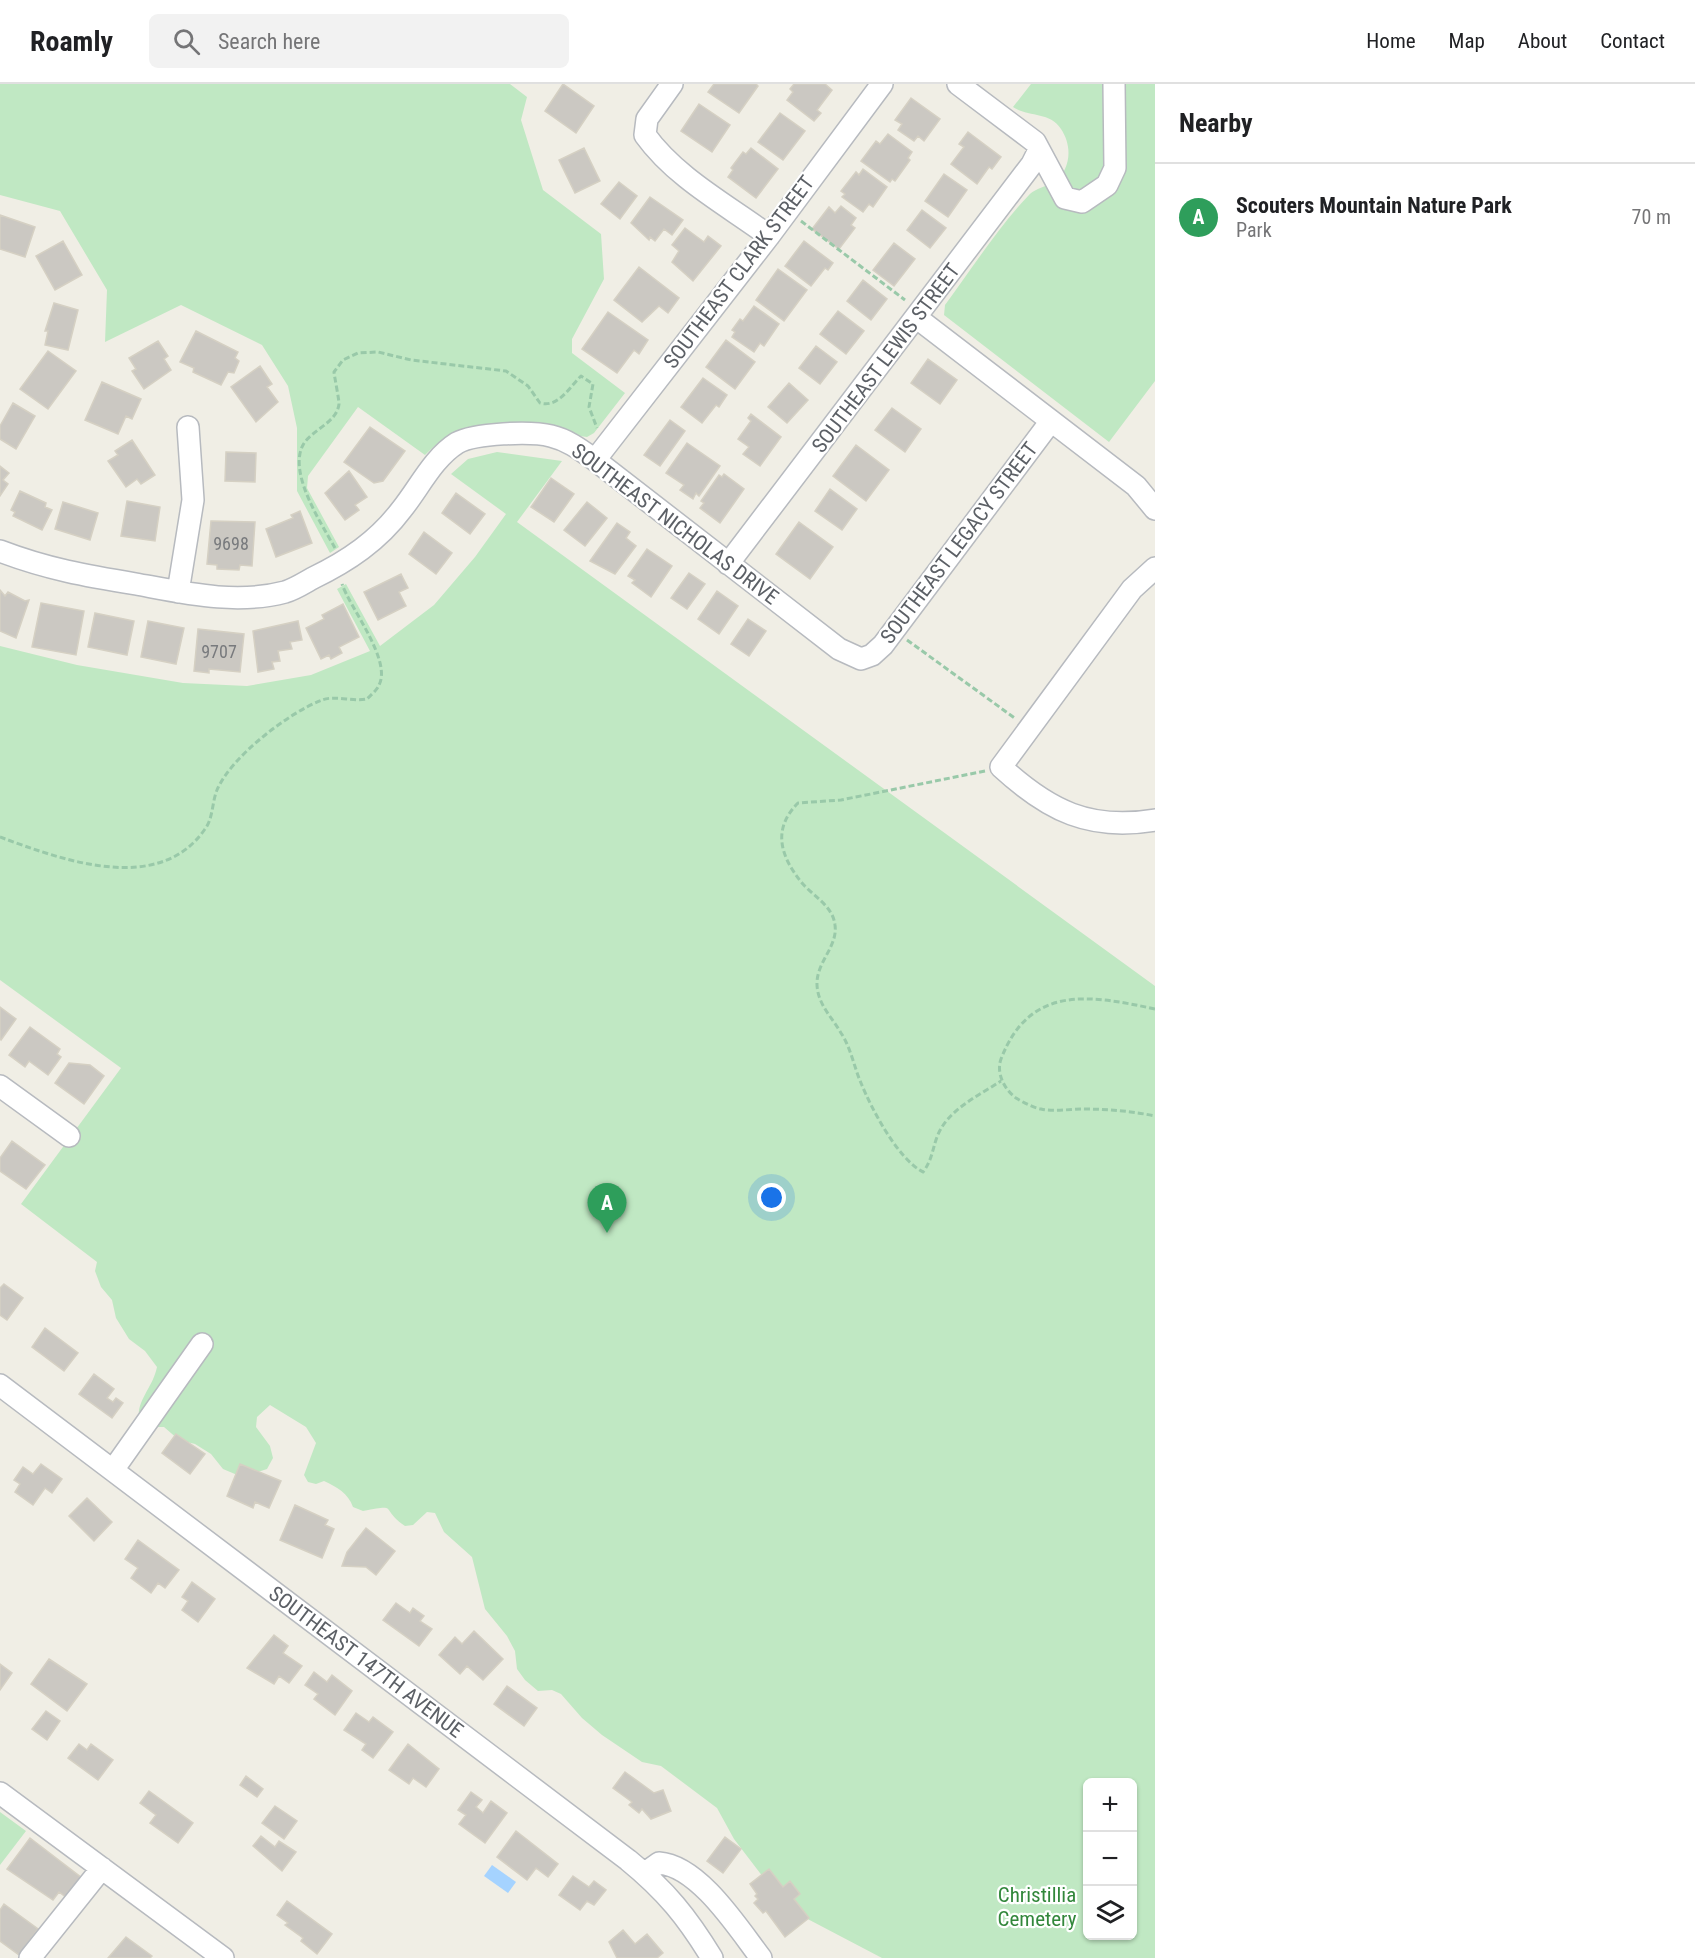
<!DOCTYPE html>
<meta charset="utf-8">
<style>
:root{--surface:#fff;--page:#f2f2f2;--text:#202124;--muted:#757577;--line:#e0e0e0;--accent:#f0452b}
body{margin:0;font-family:"Roboto Condensed",sans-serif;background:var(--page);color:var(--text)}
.controls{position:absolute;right:18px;bottom:18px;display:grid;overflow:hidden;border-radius:9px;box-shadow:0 2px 4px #0004}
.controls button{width:54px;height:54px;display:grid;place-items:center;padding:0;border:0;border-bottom:2px solid var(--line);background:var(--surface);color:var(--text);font:30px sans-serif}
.you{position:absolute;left:772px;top:1114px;width:21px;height:21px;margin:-15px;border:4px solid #fff;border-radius:50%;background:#1a73e8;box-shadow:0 0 0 9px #1a73e833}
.badge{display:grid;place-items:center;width:39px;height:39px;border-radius:50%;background:var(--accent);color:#fff;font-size:20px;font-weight:700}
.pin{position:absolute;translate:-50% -50px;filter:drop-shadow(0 2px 3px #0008)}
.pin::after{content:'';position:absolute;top:32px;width:21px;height:18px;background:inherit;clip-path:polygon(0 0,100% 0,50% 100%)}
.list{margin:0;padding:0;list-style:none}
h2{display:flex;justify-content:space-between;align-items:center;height:78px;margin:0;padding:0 24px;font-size:26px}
h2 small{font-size:20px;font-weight:400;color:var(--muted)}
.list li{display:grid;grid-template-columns:39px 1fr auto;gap:18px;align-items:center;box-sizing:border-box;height:108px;padding:0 24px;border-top:2px solid var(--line)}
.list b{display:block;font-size:22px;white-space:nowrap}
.list p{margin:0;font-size:20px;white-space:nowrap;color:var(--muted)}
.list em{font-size:20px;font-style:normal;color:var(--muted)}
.icon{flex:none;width:33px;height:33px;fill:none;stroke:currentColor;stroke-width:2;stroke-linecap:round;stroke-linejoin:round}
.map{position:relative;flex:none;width:1155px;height:1874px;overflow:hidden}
header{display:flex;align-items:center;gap:36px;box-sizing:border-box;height:84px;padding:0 30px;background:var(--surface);border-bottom:2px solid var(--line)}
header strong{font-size:28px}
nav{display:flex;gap:33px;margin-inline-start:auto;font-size:21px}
.search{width:420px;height:54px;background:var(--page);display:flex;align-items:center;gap:15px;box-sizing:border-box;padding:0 21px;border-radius:9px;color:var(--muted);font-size:22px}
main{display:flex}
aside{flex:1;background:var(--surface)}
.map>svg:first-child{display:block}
.green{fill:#c0e8c3;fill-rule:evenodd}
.water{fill:#a5d3ff}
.building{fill:#cbc8c2;stroke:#d5d0c3;stroke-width:1.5}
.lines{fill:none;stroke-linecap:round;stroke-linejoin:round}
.minor-casing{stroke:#b7babf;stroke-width:24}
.path{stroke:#99c9a9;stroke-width:3;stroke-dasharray:6 3;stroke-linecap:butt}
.minor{stroke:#fff;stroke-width:21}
.labels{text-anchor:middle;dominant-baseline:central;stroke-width:4.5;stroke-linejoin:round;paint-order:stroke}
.number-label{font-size:18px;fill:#787a7d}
.street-label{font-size:21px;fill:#5c6066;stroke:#fff}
.park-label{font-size:21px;fill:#32873b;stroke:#fff}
</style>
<header>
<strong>Roamly</strong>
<div class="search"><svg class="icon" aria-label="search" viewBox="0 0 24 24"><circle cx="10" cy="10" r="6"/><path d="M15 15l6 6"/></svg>Search here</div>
<nav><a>Home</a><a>Map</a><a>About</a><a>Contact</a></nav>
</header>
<main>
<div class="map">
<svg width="1155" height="1874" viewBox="0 0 1155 1874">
<rect width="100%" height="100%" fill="#f0eee5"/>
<!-- green -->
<path class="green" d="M 0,0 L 510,0 L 527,13 L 521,36 L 543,106 L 601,150 L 604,195 L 572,255 L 572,269 L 625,309 L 594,349 L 587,353 L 580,352 L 577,357 C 521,346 470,324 425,371 L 358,323 L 308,392 L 307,404 L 339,463 L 330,469 L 297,407 L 297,344 L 288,302 L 262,261 L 181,221 L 105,258 L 107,206 L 60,127 L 0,111 Z
M 1031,0 L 1155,0 L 1155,297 L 1109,358 L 944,231 L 945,221 C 971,186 999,142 1029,111 C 1040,100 1056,104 1065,85 C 1071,72 1069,57 1061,45 C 1049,27 1029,34 1013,23 Z
M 497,368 L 562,377 L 517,438 L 1155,902 L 1155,1874 L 882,1874 L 800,1831 L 763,1793 L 734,1755 L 717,1724 L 661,1682 L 642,1678 L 602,1651 L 582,1634 L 561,1610 L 552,1606 L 538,1607 L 525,1596 L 517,1585 L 515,1567 L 507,1552 L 485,1525 L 472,1473 L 444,1448 L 435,1429 L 427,1428 L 413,1441 L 405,1442 C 379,1424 400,1420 363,1427 L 353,1423 C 348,1409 337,1403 324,1397 L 316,1400 L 308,1398 L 304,1391 L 316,1359 L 306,1343 L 270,1321 L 257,1333 L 256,1343 L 270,1362 L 273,1374 L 267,1385 L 242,1393 L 223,1385 L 211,1370 L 195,1360 L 179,1356 L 164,1343 L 151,1343 L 140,1337 C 134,1319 153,1304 157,1283 L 145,1267 L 129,1255 L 116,1234 L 112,1216 L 101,1203 L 95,1187 L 97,1178 L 21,1120 L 121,984 L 0,896 L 0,562 L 77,581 L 183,599 L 247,602 L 311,591 L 370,567 L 337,505 L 346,500 L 380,562 L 434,521 L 475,473 L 506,430 L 451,390 L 468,375 ZM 1088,1698 L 1132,1698 L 1132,1852 L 1088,1852 Z
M 0,1728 L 26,1747 L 0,1781 Z"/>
<!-- water -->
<path class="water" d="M 492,1781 L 516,1798 L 508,1809 L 484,1792 Z"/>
<!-- building -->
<path class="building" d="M 563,0 L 594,22 L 576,49 L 545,27 Z
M 714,0 L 756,0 L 758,2 L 739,29 L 708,8 Z
M 794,0 L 825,0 L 832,6 L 817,26 L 821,29 L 814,37 L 787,16 L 793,8 L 790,5 Z
M 911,14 L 940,35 L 924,57 L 918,52 L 914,57 L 898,46 L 902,40 L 895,36 Z
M 699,20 L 730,41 L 712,68 L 681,47 Z
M 780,29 L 805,47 L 783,76 L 758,58 Z
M 968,48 L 1001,73 L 992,85 L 989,83 L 977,100 L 951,80 L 964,63 L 959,60 Z
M 888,50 L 912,68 L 908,74 L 910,76 L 895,97 L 892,95 L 890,98 L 861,77 L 876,57 L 880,60 Z
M 584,64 L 600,97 L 575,109 L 559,76 Z
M 751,64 L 778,85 L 756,114 L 728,93 L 733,86 L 731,84 L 743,68 L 746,70 Z
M 863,85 L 887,103 L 873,123 L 869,120 L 863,128 L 842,113 L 845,110 L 841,107 L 856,88 L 859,91 Z
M 944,90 L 967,106 L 948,133 L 925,117 Z
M 619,98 L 637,112 L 620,135 L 601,120 Z
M 650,113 L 683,136 L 672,151 L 664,145 L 655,157 L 650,153 L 649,156 L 631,139 Z
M 841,122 L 856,134 L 851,141 L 855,144 L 839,165 L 812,145 L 829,123 L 835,129 Z
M 922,126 L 946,144 L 930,164 L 907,146 Z
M 0,131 L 35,143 L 25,173 L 0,165 Z
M 685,144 L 704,158 L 708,152 L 721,162 L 693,197 L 672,178 L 679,167 L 672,161 Z
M 63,157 L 82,191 L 55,206 L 36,172 Z
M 804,157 L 833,179 L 828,186 L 825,184 L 811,202 L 785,182 Z
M 894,159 L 915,175 L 894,202 L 873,186 Z
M 639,183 L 679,214 L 668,229 L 659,222 L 642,238 L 614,216 Z
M 778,185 L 807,206 L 784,237 L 756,216 Z
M 863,196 L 887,215 L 871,236 L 847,217 Z
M 54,219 L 78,226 L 68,266 L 45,261 L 48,247 L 45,247 Z
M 754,222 L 779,240 L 764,262 L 760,259 L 754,268 L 732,253 L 735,248 L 732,246 L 740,235 L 743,237 Z
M 838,227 L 864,247 L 846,270 L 820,250 Z
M 608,228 L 648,256 L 639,270 L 634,266 L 617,289 L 582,265 Z
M 196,247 L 238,268 L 235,274 L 239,277 L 234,289 L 228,288 L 221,301 L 193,288 L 194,284 L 180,278 Z
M 726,256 L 755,278 L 735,305 L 706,283 Z
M 158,257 L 168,272 L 164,275 L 171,286 L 144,305 L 132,287 L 136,285 L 129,274 Z
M 816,262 L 837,278 L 820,300 L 799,284 Z
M 48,267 L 76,287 L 48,325 L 20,305 Z
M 928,275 L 957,296 L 940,320 L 911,299 Z
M 260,282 L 272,300 L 267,303 L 278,318 L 256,338 L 231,303 Z
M 703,294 L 727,311 L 719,323 L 716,321 L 702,339 L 681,323 Z
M 102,298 L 141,315 L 132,335 L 126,332 L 118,350 L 85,336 Z
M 789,299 L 808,316 L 787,339 L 768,323 Z
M 13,319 L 35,332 L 16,365 L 0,355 L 0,342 Z
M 892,324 L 921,345 L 905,368 L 875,346 Z
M 751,330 L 781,353 L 760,382 L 743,370 L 749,363 L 738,355 L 751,337 L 748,334 Z
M 670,336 L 685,347 L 660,382 L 644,371 Z
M 370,343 L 405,367 L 383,397 L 374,399 L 344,378 Z
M 132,356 L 155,391 L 141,400 L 137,395 L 126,403 L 108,377 L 118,371 L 115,367 Z
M 687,359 L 720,382 L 699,412 L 696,409 L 693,415 L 680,406 L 684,401 L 666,389 Z
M 856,361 L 889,386 L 866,417 L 833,392 Z
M 226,368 L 256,369 L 255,398 L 225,397 Z
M 0,382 L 9,389 L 3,396 L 8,400 L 0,412 Z
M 349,387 L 367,413 L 355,421 L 359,426 L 345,436 L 325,409 Z
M 724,390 L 744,405 L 720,439 L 700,424 L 704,419 L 701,417 L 719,391 L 722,393 Z
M 551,394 L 574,410 L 554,438 L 531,423 Z
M 830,405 L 857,425 L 842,446 L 815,427 Z
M 20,407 L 46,419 L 45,423 L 52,426 L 42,446 L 13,432 L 15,428 L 11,426 Z
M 456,409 L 485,430 L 470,450 L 442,429 Z
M 127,417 L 160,423 L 155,457 L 121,452 Z
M 63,418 L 98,429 L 90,456 L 55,445 Z
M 587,418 L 607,434 L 585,462 L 564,446 Z
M 300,427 L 312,459 L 276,473 L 266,445 L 293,434 L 291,431 Z
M 211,437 L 255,438 L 252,482 L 240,481 L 239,486 L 217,485 L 217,481 L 207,480 Z
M 799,438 L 833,463 L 810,495 L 776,470 Z
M 617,439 L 630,448 L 626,454 L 636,462 L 615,490 L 590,477 Z
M 424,448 L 452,469 L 436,490 L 409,470 Z
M 647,465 L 672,482 L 651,513 L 632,499 L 635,496 L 628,492 Z
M 689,489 L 705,500 L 687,525 L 671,514 Z
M 401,490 L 408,504 L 399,508 L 406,522 L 378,536 L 364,508 Z
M 0,506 L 5,512 L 8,508 L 25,517 L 29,516 L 16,554 L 0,547 Z
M 717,507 L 738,522 L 719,550 L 698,535 Z
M 41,519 L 84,527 L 76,571 L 32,563 Z
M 343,520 L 359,553 L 339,563 L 342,569 L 331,575 L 329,571 L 321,575 L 306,544 L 324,535 L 322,531 Z
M 95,529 L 134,537 L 127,571 L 88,563 Z
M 748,535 L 766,547 L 749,572 L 731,560 Z
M 148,537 L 184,544 L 176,580 L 141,573 Z
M 298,537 L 302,556 L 290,558 L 292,565 L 278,567 L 280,577 L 272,578 L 274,585 L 258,588 L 253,547 Z
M 198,545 L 244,550 L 240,588 L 209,585 L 209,589 L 194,587 Z
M 0,923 L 16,935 L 1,956 L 0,955 Z
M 30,943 L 60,965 L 57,970 L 61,973 L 48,991 L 29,977 L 25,983 L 9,971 Z
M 69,979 L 90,981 L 104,992 L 84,1020 L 55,999 Z
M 12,1057 L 45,1081 L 26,1105 L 0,1087 L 0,1074 Z
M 4,1200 L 23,1214 L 7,1236 L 0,1231 L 0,1204 Z
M 45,1244 L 78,1269 L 64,1287 L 32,1263 Z
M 94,1290 L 114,1305 L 107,1314 L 113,1318 L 116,1314 L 123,1319 L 112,1334 L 79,1310 Z
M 176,1350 L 205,1370 L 190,1390 L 162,1369 Z
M 41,1380 L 62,1395 L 52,1409 L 45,1404 L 33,1421 L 15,1408 L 20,1400 L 14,1396 L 23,1383 L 33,1390 Z
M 240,1380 L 281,1397 L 269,1424 L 255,1418 L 253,1424 L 227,1412 Z
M 87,1414 L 112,1438 L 94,1457 L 69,1432 Z
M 295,1421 L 328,1436 L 325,1441 L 334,1445 L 322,1474 L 280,1456 Z
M 366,1444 L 395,1467 L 376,1491 L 366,1483 L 342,1482 L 347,1468 Z
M 138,1456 L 179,1486 L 165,1504 L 158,1499 L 151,1509 L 131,1494 L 138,1484 L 125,1475 Z
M 192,1498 L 215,1515 L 198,1538 L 182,1526 L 188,1517 L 182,1513 Z
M 396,1519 L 410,1529 L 413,1524 L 424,1532 L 420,1537 L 432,1545 L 419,1562 L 383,1536 Z
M 474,1547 L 503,1575 L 483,1596 L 467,1582 L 460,1590 L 439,1571 L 455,1553 L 462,1560 Z
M 274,1551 L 288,1562 L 283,1569 L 302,1582 L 289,1599 L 279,1592 L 274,1600 L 247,1584 Z
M 49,1575 L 87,1600 L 67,1627 L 31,1600 Z
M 0,1580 L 12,1589 L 0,1606 Z
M 314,1588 L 327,1598 L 332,1591 L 352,1607 L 335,1631 L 314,1615 L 318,1610 L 305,1601 Z
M 507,1602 L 537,1624 L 524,1642 L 494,1620 Z
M 46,1627 L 60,1637 L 47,1656 L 32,1645 Z
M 356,1629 L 369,1638 L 373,1633 L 393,1648 L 373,1674 L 362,1666 L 366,1660 L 344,1646 Z
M 79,1660 L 87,1666 L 91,1660 L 113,1676 L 98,1696 L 68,1674 Z
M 408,1660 L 439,1685 L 426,1703 L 413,1694 L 409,1700 L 389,1686 Z
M 625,1688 L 654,1709 L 663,1706 L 671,1727 L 651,1735 L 642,1725 L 639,1729 L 629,1721 L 632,1718 L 613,1704 Z
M 246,1692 L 263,1705 L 257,1713 L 240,1701 Z
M 149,1707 L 193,1739 L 178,1759 L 150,1739 L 156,1731 L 140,1719 Z
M 471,1708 L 482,1716 L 476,1723 L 483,1729 L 491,1717 L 507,1729 L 485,1759 L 459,1740 L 466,1731 L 458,1726 Z
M 275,1722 L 297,1737 L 284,1755 L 262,1739 Z
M 516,1747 L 558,1780 L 548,1793 L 536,1784 L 527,1796 L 497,1773 Z
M 261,1752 L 275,1763 L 279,1757 L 296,1768 L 282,1787 L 253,1762 Z
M 725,1753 L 741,1765 L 723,1789 L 707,1777 Z
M 30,1754 L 82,1794 L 67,1814 L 59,1808 L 53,1816 L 7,1785 Z
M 769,1785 L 783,1803 L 790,1797 L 800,1810 L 794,1815 L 809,1834 L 785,1853 L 766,1827 L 763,1829 L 754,1819 L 758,1815 L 755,1812 L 757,1810 L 750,1800 Z
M 573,1792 L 589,1803 L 594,1797 L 606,1806 L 594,1821 L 587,1817 L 580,1826 L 559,1811 Z
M 287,1817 L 332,1850 L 317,1870 L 301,1857 L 303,1854 L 285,1841 L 288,1839 L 277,1831 Z
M 4,1820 L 38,1845 L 19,1871 L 0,1857 L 0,1826 Z
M 623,1846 L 635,1860 L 647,1850 L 663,1869 L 657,1874 L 617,1874 L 609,1858 Z
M 126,1853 L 152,1872 L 150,1874 L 108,1874 Z"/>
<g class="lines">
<!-- minor casing -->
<g class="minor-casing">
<path id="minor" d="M 672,0 L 647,35 L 645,51 C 676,94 727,121 769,152
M 958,0 L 1035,58 L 1065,114 L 1082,118 L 1107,101 L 1115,84 L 1114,0
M 917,234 L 1136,402 L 1155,425
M 595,376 L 769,152 L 882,0
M 0,467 C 47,485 87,492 136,500 C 185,509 236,521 285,508 C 295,505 304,499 313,494 C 348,477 378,457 402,425 C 419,404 433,374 457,359 C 475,349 531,347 551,352 C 568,356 581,366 595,376 L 839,565 L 861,575 L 872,571 L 883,561 L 1051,337
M 728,480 L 1032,80 L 1039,66
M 1155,484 L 1132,505 L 1001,683 C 1049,727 1090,747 1155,736
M 178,508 L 193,416 L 188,343
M 0,1002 L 69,1052
M 0,1301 L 628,1776 C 666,1807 687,1833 712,1874
M 113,1386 L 202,1260
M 0,1709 L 223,1874
M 645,1789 L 659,1779 C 699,1782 738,1844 761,1874
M 30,1874 L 102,1784"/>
</g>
<!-- path -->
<path class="path" d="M 801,137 L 905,216
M 335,464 C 321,439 288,389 303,361 C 311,346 337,339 339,320 C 339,315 335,296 334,288 L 343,276 L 358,269 L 378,268 L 411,276 L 506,287 L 528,302 L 540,319 C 558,324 569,304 581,292 L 593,300 L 589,323 L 597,344
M 907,556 L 1016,635
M 985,687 L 841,716 L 798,719 C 772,745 780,772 802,799 C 813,812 833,822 835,841 C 838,863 816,878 817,901 C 818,921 832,933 841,949 C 851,964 854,983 861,999 C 872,1026 898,1075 923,1088 C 932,1076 932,1067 937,1053 C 947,1026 978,1012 1001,997
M 0,753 C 62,776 159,812 205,745 C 213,735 212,718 217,706 C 231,673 288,629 322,616 C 335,611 353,618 367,615 C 371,611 377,606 379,601 C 392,576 350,524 342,500
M 1155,925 C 1090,911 1030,900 1001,975 C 996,989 1004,1005 1016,1014 C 1022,1018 1034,1024 1041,1025 C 1054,1028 1070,1025 1082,1025 C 1107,1025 1131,1027 1155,1032"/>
<!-- minor -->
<use href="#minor" class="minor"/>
</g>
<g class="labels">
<!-- number labels -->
<g class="number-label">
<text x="231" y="459">9698</text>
<text x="219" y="567">9707</text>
</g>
<!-- street labels -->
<g class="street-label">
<text transform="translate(739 188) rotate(-53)">SOUTHEAST CLARK STREET</text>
<text transform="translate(886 274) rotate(-53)">SOUTHEAST LEWIS STREET</text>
<text transform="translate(675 440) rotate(37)">SOUTHEAST NICHOLAS DRIVE</text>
<text transform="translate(959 459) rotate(-53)">SOUTHEAST LEGACY STREET</text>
<text transform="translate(366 1578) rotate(37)">SOUTHEAST 147TH AVENUE</text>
</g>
<!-- park labels -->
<g class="park-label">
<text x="1037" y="1811">Christillia<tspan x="1037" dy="24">Cemetery</tspan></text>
</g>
</g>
</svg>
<div class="controls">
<button>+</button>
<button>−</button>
<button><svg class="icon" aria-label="layers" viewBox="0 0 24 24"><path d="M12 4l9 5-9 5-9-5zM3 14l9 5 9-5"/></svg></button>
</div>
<div class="you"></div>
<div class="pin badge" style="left:607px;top:1149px;background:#2e9e5b">A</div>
</div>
<aside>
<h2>Nearby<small></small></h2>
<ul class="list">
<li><span class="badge" style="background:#2e9e5b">A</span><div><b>Scouters Mountain Nature Park</b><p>Park</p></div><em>70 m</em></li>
</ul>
</aside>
</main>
